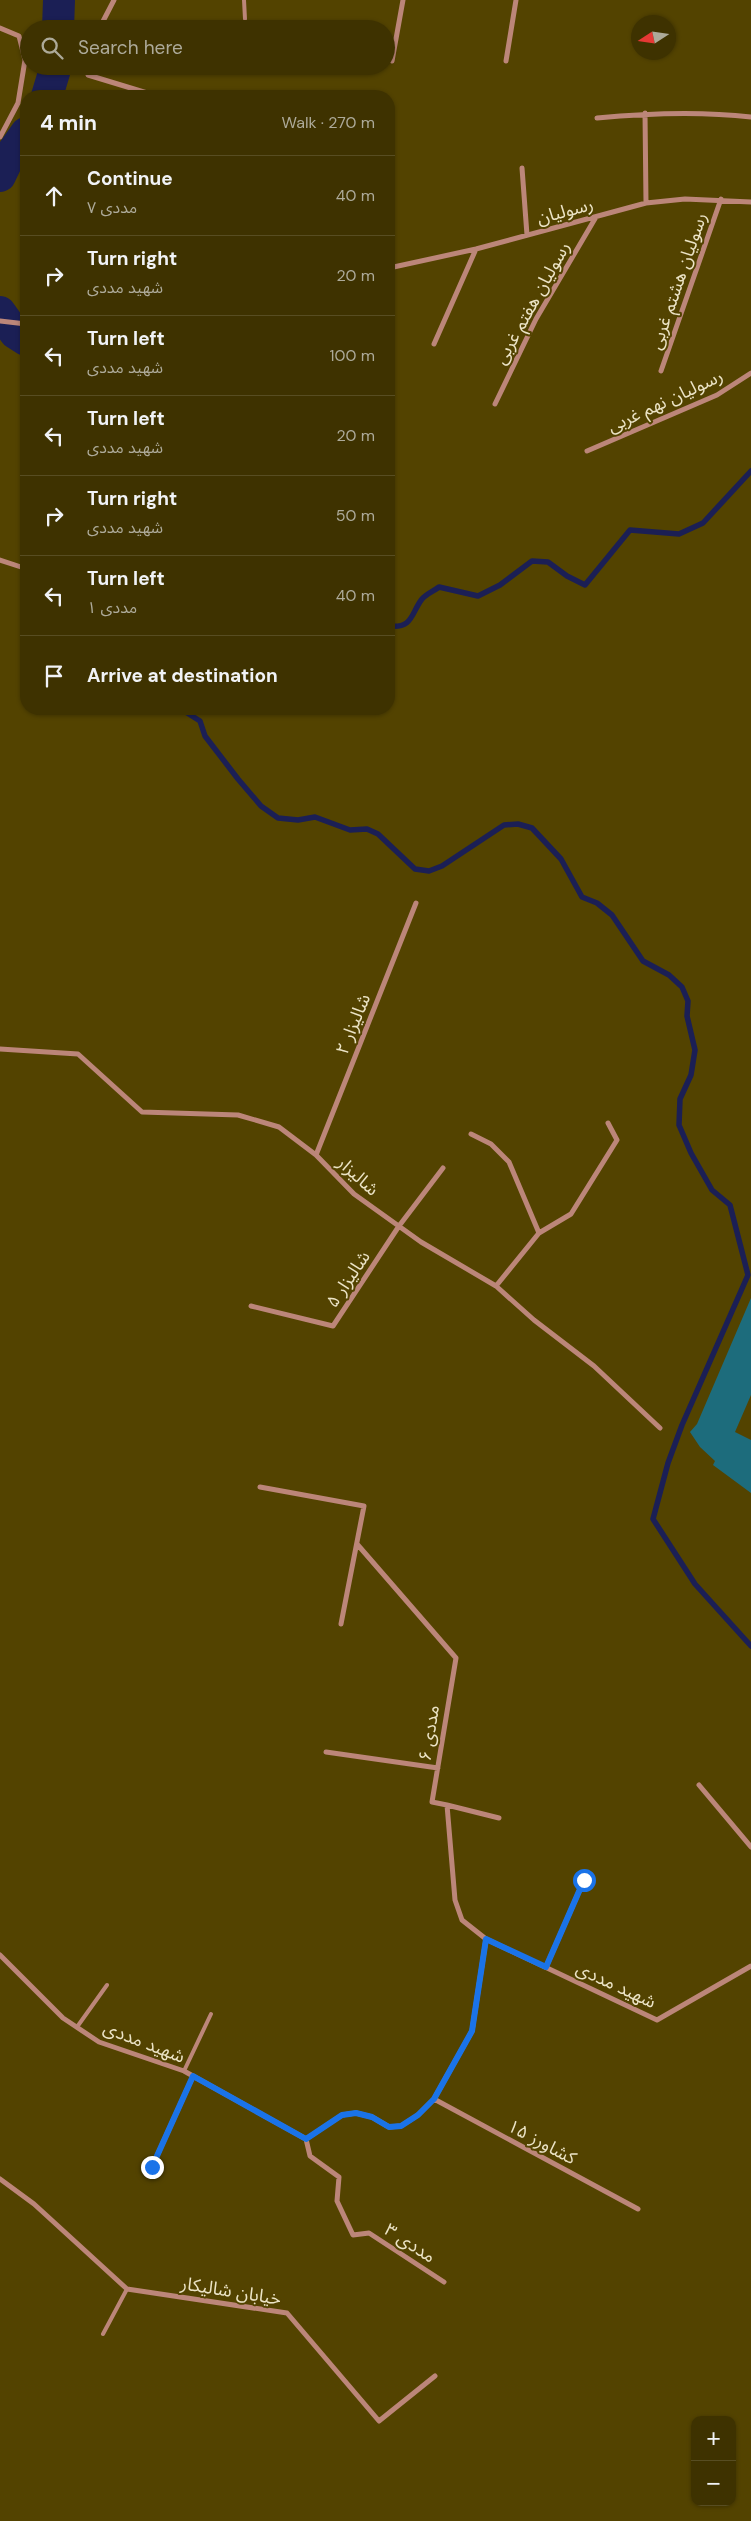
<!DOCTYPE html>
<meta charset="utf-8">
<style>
:root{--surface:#3e3200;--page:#453a0a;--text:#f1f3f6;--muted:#adaa99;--line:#574d22}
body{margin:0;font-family:"DM Sans","Noto Sans Arabic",sans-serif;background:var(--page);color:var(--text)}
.controls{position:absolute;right:15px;bottom:15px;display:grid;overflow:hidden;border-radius:10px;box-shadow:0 1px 4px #0004}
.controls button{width:45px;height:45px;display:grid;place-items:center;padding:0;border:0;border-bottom:1px solid var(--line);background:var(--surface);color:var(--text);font:25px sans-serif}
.compass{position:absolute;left:631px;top:15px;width:45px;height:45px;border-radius:50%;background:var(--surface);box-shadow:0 1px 4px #0004;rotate:258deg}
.stop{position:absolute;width:15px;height:15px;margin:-11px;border:4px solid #1a73e8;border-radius:50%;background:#fff}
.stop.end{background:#1a73e8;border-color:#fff;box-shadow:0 1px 5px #0008}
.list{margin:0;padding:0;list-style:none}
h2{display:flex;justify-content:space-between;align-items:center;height:65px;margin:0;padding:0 20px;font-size:21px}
h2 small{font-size:16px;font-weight:400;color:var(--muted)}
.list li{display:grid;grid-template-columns:32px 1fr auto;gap:15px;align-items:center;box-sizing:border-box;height:80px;padding:0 20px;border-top:1px solid var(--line)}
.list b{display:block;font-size:19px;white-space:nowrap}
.list p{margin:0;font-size:16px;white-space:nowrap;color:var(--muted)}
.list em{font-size:16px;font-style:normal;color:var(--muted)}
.icon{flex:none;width:28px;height:28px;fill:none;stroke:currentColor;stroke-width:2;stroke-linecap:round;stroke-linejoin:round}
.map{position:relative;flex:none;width:751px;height:2521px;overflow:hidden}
.search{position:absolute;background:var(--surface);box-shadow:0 1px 4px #0004;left:20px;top:20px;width:375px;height:55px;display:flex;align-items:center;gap:12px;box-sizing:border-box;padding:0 18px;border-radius:28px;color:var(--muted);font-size:19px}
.panel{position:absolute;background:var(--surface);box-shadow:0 1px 4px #0004;left:20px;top:90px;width:375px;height:625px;border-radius:20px}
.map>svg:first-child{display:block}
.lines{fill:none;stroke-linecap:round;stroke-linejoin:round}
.stream{stroke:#1b1f55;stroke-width:5.5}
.river{stroke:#1b1f55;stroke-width:32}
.building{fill:#1d6c7c}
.service{stroke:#bc8679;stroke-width:4}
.minor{stroke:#bc8679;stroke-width:5}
.route{stroke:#1a73e8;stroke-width:6}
.labels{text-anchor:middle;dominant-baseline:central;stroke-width:4;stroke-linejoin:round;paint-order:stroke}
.street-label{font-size:18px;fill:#ece4c6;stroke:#534300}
</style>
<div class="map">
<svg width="751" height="2521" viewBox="0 0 751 2521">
<rect width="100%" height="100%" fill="#534300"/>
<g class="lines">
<!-- stream -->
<path class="stream" d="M 389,626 C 413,629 411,613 422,599 C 426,594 434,591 439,587 L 478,596 L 500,585 L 532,561 L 548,562 L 567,576 L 585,585 L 630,530 L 679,534 L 703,523 L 751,471
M 181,709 L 200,721 L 205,736 L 238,779 L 261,806 L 278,818 L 298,820 L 315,817 L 350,830 L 367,829 L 378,834 L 415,869 L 429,871 L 442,866 L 504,825 L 518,824 L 532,828 L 561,859 L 582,897 L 597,903 L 612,915 L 643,961 L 669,975 L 682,987 L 688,1001 L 687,1016 L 695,1050 L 691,1075 L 680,1099 L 679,1125 L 691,1153 L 712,1190 L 730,1205 L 748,1275 L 682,1425 L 668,1463 L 653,1519 L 695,1584 L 751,1646"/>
<!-- river -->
<path class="river" d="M 58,29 L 59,0
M 47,96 L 56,66
M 0,176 L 9,157 L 26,133
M 0,312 L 15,333 L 26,340"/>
</g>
<!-- building -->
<path class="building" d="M 751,1298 L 751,1395 L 735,1432 L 751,1440 L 751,1493 L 713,1465 L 715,1461 L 700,1447 L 690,1432 L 697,1424 Z"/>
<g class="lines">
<!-- service -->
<path class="service" d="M 244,0 L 245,19
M 77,2027 L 107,1985
M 184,2071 L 211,2014
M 103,2334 L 127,2289"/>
<!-- minor -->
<path class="minor" d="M 0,28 L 19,36 L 25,60 L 18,103 L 0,137
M 99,29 L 114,0
M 392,61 L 403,0
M 506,61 L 516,0
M 86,66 L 88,75 L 157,96
M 645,113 L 646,203
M 597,118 C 649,113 699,111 751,117
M 522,168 L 527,235
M 389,268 L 476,249 L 646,203 L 685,199 L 751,202
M 0,321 L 26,324
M 434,344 L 476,249
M 661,371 L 721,199
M 495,404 L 536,319 L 596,217
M 587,451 L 717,395 L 751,373
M 0,560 L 21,567
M 0,1049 L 78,1054 L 142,1112 L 238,1115 L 279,1127 L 316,1155 L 354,1194 L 421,1242 L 496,1286 L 534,1320 L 594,1366 L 660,1428
M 471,1134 L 491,1144 L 509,1162 L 539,1233
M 316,1155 L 416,903
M 496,1286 L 539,1233 L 571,1214 L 617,1140 L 608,1123
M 251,1306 L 333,1326 L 399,1226 L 443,1168
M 260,1487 L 364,1506 L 341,1624
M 357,1544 L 456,1658 L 432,1802 L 447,1805 L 455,1900 L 462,1920 L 486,1939
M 326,1752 L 438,1768
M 699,1785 L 751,1847
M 447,1805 L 499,1818
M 0,1955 L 63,2018 L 99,2042 L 184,2071 L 306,2139 L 342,2115 L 356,2113 L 372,2117 L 389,2127 L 401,2126 L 418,2115 L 434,2099 L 472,2031 L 486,1939 L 657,2020 L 751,1966
M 546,1967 L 584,1880
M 434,2099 L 638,2209
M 306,2139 L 310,2156 L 339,2177 L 337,2201 L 353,2235 L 369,2233 L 444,2282
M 152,2167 L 193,2076
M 0,2179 L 34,2204 L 127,2289 L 287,2313 L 379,2421 L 435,2376"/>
</g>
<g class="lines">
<!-- route -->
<path class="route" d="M 152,2167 L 193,2076 L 306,2139 L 342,2115 L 356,2113 L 372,2117 L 389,2127 L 401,2126 L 418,2115 L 434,2099 L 472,2031 L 486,1939 L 546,1967 L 584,1880"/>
</g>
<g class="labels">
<!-- street labels -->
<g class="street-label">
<text transform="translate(565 211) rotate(-15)">رسولیان</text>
<text transform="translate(678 281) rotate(-71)">رسولیان هشتم غربی</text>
<text transform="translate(532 303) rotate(-61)">رسولیان هفتم غربی</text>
<text transform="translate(665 401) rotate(-25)">رسولیان نهم غربی</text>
<text transform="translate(353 1024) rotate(-68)">شالیزار ۲</text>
<text transform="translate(358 1176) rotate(42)">شالیزار</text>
<text transform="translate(348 1279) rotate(-56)">شالیزار ۵</text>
<text transform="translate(429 1733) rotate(-81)">مددی ۶</text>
<text transform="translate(616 1985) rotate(25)">شهید مددی</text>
<text transform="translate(144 2042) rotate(21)">شهید مددی</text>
<text transform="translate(542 2142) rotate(28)">کشاورز ۱۵</text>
<text transform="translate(410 2243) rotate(33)">مددی ۳</text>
<text transform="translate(231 2291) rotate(9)">خیابان شالیکار</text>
</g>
</g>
</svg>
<div class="controls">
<button>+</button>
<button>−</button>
</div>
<svg class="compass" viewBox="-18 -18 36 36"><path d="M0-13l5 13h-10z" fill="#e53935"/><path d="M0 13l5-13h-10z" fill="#adaa99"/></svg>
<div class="stop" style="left:584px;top:1880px"></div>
<div class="stop end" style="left:152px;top:2167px"></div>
<div class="search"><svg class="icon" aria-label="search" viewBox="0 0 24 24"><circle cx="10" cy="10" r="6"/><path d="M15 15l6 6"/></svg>Search here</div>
<section class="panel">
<h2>4 min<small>Walk · 270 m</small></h2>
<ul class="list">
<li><svg class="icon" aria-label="ahead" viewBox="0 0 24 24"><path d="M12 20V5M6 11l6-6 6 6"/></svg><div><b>Continue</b><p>مددی ۷</p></div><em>40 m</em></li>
<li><svg class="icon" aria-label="right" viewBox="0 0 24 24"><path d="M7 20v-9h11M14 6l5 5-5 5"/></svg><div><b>Turn right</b><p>شهید مددی</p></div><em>20 m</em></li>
<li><svg class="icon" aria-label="left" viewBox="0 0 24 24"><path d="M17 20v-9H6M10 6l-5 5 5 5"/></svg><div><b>Turn left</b><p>شهید مددی</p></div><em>100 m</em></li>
<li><svg class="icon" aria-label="left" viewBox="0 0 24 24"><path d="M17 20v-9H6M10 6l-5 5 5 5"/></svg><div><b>Turn left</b><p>شهید مددی</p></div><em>20 m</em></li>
<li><svg class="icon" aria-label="right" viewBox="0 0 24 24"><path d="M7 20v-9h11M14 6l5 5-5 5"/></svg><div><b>Turn right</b><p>شهید مددی</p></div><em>50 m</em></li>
<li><svg class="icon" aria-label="left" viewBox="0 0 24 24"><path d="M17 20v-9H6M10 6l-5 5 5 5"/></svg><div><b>Turn left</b><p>مددی ۱</p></div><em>40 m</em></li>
<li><svg class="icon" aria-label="arrive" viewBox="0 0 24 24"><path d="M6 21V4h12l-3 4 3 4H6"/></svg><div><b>Arrive at destination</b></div></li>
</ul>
</section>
</div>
